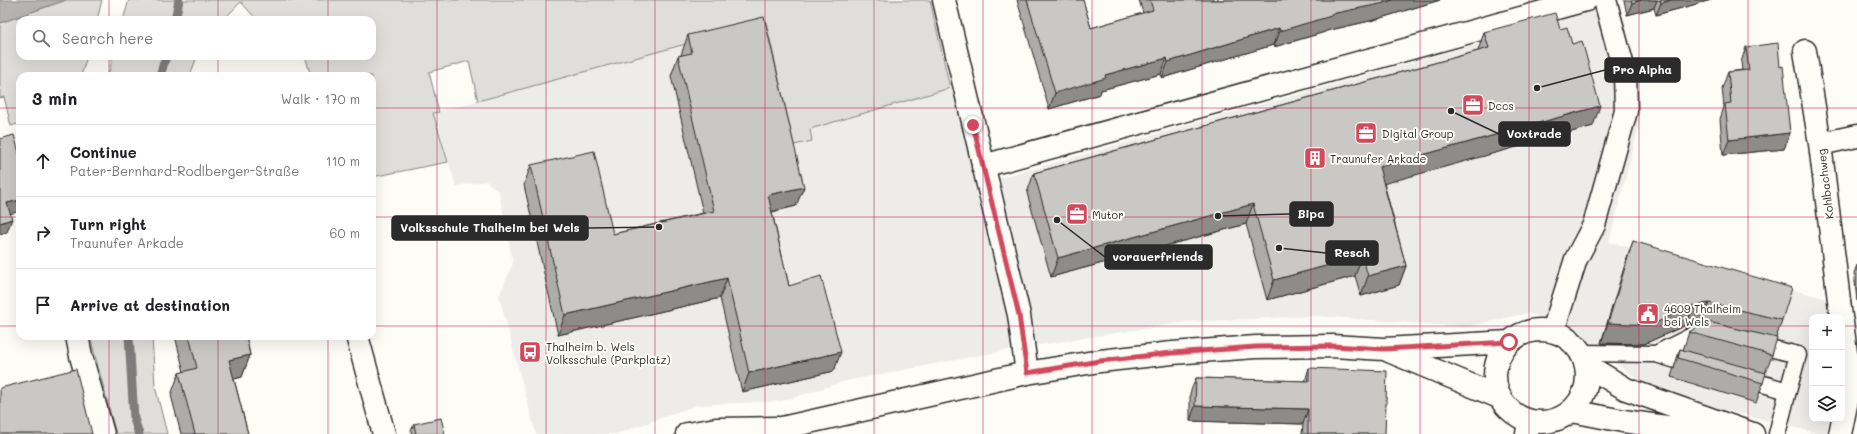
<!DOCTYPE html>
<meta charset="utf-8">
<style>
:root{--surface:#fff;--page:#f2f2f2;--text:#202124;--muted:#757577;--line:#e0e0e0}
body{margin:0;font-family:Mali,sans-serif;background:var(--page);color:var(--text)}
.controls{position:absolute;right:12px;bottom:12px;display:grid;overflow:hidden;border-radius:8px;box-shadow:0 4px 16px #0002}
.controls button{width:36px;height:36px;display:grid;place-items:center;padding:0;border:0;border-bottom:1px solid var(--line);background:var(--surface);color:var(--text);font:20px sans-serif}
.stop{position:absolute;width:12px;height:12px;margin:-9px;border:3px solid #d1495b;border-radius:50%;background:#fff}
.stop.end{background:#d1495b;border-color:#fff;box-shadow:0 1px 4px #0008}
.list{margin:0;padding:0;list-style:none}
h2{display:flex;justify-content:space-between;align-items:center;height:52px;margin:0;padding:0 16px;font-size:17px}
h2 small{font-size:13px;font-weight:400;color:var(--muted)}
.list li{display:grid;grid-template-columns:26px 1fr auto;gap:12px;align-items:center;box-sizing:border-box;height:72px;padding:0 16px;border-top:1px solid var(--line)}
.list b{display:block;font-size:15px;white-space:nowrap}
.list p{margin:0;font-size:13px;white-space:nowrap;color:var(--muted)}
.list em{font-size:13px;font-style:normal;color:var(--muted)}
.icon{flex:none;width:22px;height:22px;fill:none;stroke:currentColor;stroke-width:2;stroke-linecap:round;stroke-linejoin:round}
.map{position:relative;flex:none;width:1857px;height:434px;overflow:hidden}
.search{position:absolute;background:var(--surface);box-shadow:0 4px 16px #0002;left:16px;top:16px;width:360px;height:44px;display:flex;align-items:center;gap:10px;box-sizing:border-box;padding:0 14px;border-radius:12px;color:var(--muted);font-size:15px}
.panel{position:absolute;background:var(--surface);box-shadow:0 4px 16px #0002;left:16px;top:72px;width:360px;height:268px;border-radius:12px}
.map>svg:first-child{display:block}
.built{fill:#edece8}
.green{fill:#dfdeda;stroke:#858482}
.water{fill:#b5b4b1;stroke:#7e7d7b}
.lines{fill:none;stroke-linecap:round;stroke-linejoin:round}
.stream{stroke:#7e7d7b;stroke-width:9}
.lane-casing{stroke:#2b2b2b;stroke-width:19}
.street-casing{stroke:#2b2b2b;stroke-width:25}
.secondary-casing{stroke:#2b2b2b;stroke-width:25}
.lane{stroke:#fdfcf7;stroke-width:16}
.street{stroke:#fdfcf7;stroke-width:22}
.secondary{stroke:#fdfcf7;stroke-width:22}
.wall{fill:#adaca9;stroke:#2b2b2b}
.shaded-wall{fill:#8d8c89;stroke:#2b2b2b}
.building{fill:#c9c8c4;stroke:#2b2b2b}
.route{stroke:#d1495b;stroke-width:5}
.grid{fill:none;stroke:#c2185b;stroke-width:1;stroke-opacity:0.55}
.labels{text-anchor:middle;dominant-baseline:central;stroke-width:4;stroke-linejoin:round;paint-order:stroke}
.poi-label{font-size:11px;fill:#2b2b2b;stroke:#fdfcf7;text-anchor:start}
.street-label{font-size:11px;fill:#2b2b2b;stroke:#fdfcf7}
.leader{fill:none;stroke:#2b2b2b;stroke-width:1.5}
.callout-dot{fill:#2b2b2b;stroke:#fdfcf7;stroke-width:1.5}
.callout{fill:#2b2b2b;stroke:#2b2b2b;stroke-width:1.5}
.callout-label{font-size:12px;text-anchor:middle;font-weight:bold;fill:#fff}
</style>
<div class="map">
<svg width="1857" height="434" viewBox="0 0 1857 434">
<rect width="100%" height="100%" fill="#fdfcf7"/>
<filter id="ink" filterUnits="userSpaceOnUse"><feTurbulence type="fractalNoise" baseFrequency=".025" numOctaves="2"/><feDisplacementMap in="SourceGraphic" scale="8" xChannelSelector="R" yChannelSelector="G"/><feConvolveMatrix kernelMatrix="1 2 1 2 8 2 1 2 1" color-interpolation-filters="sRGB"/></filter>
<g filter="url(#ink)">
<!-- built -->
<path class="built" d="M 1620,4 L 1638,70 L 1640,122 L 1609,242 L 1828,299 L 1830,317 L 1812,317 L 1812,419 L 1829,419 L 1826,434 L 1820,434 L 1658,393 L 1598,351 L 1569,324 L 1528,313 L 1466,327 L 1316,316 L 1186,322 L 1007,350 L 846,381 L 782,401 L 697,405 L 616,434 L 536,434 L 499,296 L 513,263 L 499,192 L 486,181 L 456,186 L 433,113 L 766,22 L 794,145 L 812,141 L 810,129 L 950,88 L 975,82 L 999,178 Z"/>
<!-- green -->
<path class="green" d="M 66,0 L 102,0 L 97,20 L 20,20 L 20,56 L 87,56 L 81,76 L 20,76 L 20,123 L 11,126 L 4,97 L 0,98 L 0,23 Z
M 129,0 L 930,0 L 950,88 L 810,129 L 812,141 L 794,145 L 766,22 L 478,101 L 469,61 L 429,72 L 439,112 L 433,113 L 448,162 L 372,177 L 372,76 L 311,76 L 305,56 L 372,56 L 372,20 L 257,20 L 241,2 L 223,20 L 123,20 Z
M 113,56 L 197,56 L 190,76 L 108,76 Z
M 91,336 L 152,336 L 155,386 L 167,434 L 116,434 L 92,344 Z"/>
<!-- water -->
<path class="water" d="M 0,0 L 66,0 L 0,23 Z"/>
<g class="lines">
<!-- stream -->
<path class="stream" d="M 175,20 L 179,0
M 160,76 L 166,56
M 129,336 L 134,419 L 139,434"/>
<!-- lane casing -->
<g class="lane-casing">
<path id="lane" d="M 1753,344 L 1798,355 L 1788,391
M 1582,353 L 1656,354 L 1696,366
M 1656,354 L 1700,332 L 1707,333
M 1742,378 L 1788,391 L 1777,434"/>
</g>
<!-- street casing -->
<g class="street-casing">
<path id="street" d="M 944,0 L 1019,315 L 1027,373
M 1805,51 L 1820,144 L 1841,317
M 1820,144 L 1857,136
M 983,166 L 1586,0
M 1553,331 L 1576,259 L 1594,225 L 1626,111 L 1625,74 L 1605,0
M 77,336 L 81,356 L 103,434
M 357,336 L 384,434
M 1527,434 L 1529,421
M 1840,434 L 1847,400 L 1848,368 L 1842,322"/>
</g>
<!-- secondary casing -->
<g class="secondary-casing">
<path id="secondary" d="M1495 376a46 46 0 1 1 92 0a46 46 0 1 1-92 0Z
M 1389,351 L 1499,397
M 1586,365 L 1626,389 L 1753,434
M 1572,411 L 1623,421 L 1717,434
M 687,434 L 716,429 L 778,428
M 764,434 L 782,428 L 1027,373 L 1100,361 L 1172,353 L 1256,347 L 1332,346 L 1384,349 L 1509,342"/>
</g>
<!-- lane -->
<use href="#lane" class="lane"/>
<!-- street -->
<use href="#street" class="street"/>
<!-- secondary -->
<use href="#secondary" class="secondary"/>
</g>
<!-- wall -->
<path class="wall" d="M 1017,0 L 1083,0 L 1091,28 L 1143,13 L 1139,0 L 1440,0 L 1374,20 L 1326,31 L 1325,32 L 1274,47 L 1273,45 L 1162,78 L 1161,74 L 1101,90 L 1100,94 L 1049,109 Z
M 1624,0 L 1711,0 L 1656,15 L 1654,8 L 1627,15 Z
M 1560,29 L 1593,126 L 1384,183 L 1406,266 L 1399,285 L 1361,296 L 1355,276 L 1267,300 L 1246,224 L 1051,277 L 1027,193 L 1034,173 L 1478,51 L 1484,32 Z
M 688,35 L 796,206 L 772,212 L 789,286 L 834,371 L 742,392 L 720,298 L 558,335 L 524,185 L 531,165 L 613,234 L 703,213 L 671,76 L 678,56 L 681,56 L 681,55 Z
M 1746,47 L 1780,67 L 1790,133 L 1784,149 L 1723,155 L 1720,119 L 1724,107 L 1722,88 L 1728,72 L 1742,70 L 1741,62 Z
M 1633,241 L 1782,320 L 1776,338 L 1772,355 L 1765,373 L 1763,383 L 1756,403 L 1671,377 L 1680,349 L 1683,350 L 1689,332 L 1706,324 L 1702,323 L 1696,324 L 1685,329 L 1686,325 L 1644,344 L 1601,343 L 1626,261 Z
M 1857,265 L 1857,301 L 1854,273 Z
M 175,336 L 246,336 L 250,355 L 242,377 L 234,379 L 248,434 L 181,434 L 171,395 L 179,373 L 184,372 Z
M 1309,368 L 1385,434 L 1302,434 L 1303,424 L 1190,421 L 1190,393 L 1196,378 L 1305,381 Z
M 414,424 L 445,434 L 412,434 L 411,431 Z"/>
<!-- shaded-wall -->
<path class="shaded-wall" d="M 1393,0 L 1440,0 L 1374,20 L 1326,31 L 1325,32 L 1274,47 L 1280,31 L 1331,14 Z
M 1641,0 L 1657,0 L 1654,8 L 1627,15 L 1632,3 Z
M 1671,0 L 1711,0 L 1656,15 L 1661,3 Z
M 1279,28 L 1273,45 L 1162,78 L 1168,62 Z
M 1167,58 L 1161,74 L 1101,90 L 1100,94 L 1049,109 L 1055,93 L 1105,75 Z
M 1600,106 L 1593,126 L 1372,187 L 1379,167 Z
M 1790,133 L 1784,149 L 1723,155 L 1729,140 Z
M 804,187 L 796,206 L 761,214 L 768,195 Z
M 20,200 L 20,211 L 3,216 L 7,203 Z
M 1253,204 L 1246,224 L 1051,277 L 1058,258 Z
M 12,219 L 7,232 L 0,234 L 0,223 Z
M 1362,256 L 1355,276 L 1267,300 L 1274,280 Z
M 1406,266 L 1399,285 L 1361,296 L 1368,276 Z
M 727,278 L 720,298 L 558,335 L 565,315 Z
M 1709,303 L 1702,323 L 1696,324 L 1685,329 L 1692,309 L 1703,304 Z
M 1694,305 L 1686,325 L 1644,344 L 1601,343 L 1608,323 Z
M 841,352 L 834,371 L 742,392 L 749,373 Z
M 250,355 L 242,377 L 221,382 L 229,360 Z
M 1195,406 L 1308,409 L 1303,424 L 1190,421 Z"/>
<!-- building -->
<path class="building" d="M 1027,0 L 1083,0 L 1091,28 L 1153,10 L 1150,0 L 1393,0 L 1380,4 L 1331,14 L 1331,16 L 1280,31 L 1279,28 L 1168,62 L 1167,58 L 1105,75 L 1106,78 L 1055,93 Z
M 1631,0 L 1641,0 L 1632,3 Z
M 1660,0 L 1671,0 L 1661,3 Z
M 1555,13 L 1560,29 L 1567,27 L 1572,44 L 1582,41 L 1600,106 L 1379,167 L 1406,266 L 1368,276 L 1362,256 L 1274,280 L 1253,204 L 1058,258 L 1034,173 L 1489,48 L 1484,32 Z
M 764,17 L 804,187 L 768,195 L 778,239 L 789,286 L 821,276 L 841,352 L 749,373 L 727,278 L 565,315 L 531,165 L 594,151 L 613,234 L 714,211 L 678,56 L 692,53 L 688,35 Z
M 1778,43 L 1780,67 L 1783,66 L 1790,133 L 1729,140 L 1725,104 L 1731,103 L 1728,72 L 1749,70 L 1746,47 Z
M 14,135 L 20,156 L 20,200 L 7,203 L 12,219 L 0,223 L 0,139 Z
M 1633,241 L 1792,288 L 1782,320 L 1709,303 L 1703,304 L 1692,309 L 1694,305 L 1651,325 L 1608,323 Z
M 1708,322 L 1777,338 L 1772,355 L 1689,332 Z
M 189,336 L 246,336 L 250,355 L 229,360 L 248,434 L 195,434 L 179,373 L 197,368 Z
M 1680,349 L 1766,373 L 1763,383 L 1678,358 Z
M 1309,368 L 1387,371 L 1385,434 L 1308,434 L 1308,409 L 1195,406 L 1196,378 L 1309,381 Z
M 76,369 L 92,434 L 0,434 L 0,388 Z
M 441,418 L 445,434 L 416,434 L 414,424 Z"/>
</g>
<g class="lines" filter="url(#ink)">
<!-- route -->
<path class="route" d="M 973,125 L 1019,315 L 1027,373 L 1100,361 L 1172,353 L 1256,347 L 1332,346 L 1384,349 L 1509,342"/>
</g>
<!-- grid -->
<path class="grid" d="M 109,0 L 109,20M 218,0 L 218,20M 328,0 L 328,20M 437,0 L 437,434M 546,0 L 546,434M 655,0 L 655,434M 765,0 L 765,434M 874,0 L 874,434M 983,0 L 983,434M 1092,0 L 1092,434M 1202,0 L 1202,434M 1311,0 L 1311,434M 1420,0 L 1420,434M 1529,0 L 1529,434M 1639,0 L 1639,434M 1748,0 L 1748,434M 109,56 L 109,76M 218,56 L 218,76M 328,56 L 328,76M 0,108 L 20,108M 372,108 L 1857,108M 0,217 L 20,217M 372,217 L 1857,217M 0,326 L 20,326M 372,326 L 1812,326M 1842,326 L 1857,326M 109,336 L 109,434M 218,336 L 218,434M 328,336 L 328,434"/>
<!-- icons -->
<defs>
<g id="office-square" transform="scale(1.15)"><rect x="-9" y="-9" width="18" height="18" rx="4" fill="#d1495b" stroke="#fdfcf7"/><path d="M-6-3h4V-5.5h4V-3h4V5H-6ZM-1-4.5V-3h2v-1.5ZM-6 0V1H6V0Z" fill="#fff"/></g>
<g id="building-square" transform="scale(1.15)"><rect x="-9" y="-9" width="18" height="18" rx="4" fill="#d1495b" stroke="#fdfcf7"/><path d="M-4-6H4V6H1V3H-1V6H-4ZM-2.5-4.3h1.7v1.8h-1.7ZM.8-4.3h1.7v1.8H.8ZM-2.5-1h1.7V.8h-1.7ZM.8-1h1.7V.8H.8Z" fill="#fff"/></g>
<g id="civic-square" transform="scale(1.15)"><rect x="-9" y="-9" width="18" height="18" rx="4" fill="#d1495b" stroke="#fdfcf7"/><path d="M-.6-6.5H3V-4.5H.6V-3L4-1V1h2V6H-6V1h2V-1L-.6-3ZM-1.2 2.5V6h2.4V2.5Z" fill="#fff"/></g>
<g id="bus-square" transform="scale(1.15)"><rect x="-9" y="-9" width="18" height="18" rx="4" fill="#d1495b" stroke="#fdfcf7"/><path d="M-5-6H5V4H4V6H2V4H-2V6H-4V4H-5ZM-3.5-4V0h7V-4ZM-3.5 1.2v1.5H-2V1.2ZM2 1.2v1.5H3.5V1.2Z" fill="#fff"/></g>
</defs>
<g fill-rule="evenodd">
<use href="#office-square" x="1473" y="105"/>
<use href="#office-square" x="1366" y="133"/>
<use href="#building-square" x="1315" y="158"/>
<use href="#office-square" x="1077" y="214"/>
<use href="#civic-square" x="1648" y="314"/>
<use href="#bus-square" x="530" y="352"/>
</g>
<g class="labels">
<!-- poi labels -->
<g class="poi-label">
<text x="1488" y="105">Dccs</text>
<text x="1382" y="133">Digital Group</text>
<text x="1330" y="158">Traunufer Arkade</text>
<text x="1092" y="214">Mutor</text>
<text x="1664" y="308">4609 Thalheim<tspan x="1664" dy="13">bei Wels</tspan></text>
<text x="546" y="346">Thalheim b. Wels<tspan x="546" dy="13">Volksschule (Parkplatz)</tspan></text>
</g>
<!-- street labels -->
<g class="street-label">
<text transform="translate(1825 184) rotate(-97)">Kohlbachweg</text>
</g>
</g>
<!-- callouts -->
<path class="leader" d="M1537 88L1605 70M1451 111L1499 134M1218 216L1290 214M659 227L588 228M1279 248L1326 253M1057 220L1105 257"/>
<g class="callout-dot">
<circle cx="1537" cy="88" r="4"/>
<circle cx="1451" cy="111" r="4"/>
<circle cx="1218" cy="216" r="4"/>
<circle cx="659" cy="227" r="4"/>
<circle cx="1279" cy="248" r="4"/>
<circle cx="1057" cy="220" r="4"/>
</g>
<g class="callout">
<rect x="1605" y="58" width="75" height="24" rx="4"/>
<rect x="1499" y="122" width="71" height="24" rx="4"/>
<rect x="1290" y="202" width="43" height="24" rx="4"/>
<rect x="392" y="216" width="196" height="24" rx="4"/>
<rect x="1326" y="241" width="52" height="24" rx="4"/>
<rect x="1105" y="245" width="107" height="24" rx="4"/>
</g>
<g class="callout-label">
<text x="1642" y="74">Pro Alpha</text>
<text x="1534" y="138">Voxtrade</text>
<text x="1311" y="218">Bipa</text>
<text x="490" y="232">Volksschule Thalheim bei Wels</text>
<text x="1352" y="257">Resch</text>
<text x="1158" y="261">vorauerfriends</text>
</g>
</svg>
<div class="controls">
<button>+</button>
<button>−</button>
<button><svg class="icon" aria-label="layers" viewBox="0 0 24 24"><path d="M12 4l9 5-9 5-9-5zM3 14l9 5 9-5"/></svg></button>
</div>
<div class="stop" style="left:1509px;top:342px"></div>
<div class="stop end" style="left:973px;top:125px"></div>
<div class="search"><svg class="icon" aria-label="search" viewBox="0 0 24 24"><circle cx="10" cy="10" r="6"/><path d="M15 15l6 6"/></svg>Search here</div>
<section class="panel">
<h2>3 min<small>Walk · 170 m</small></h2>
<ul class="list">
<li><svg class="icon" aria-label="ahead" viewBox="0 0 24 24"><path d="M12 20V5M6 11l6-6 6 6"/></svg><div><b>Continue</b><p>Pater-Bernhard-Rodlberger-Straße</p></div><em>110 m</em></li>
<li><svg class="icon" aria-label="right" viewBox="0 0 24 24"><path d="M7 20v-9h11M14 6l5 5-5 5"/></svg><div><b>Turn right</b><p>Traunufer Arkade</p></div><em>60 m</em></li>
<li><svg class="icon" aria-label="arrive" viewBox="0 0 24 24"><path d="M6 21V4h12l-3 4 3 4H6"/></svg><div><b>Arrive at destination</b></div></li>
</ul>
</section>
</div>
